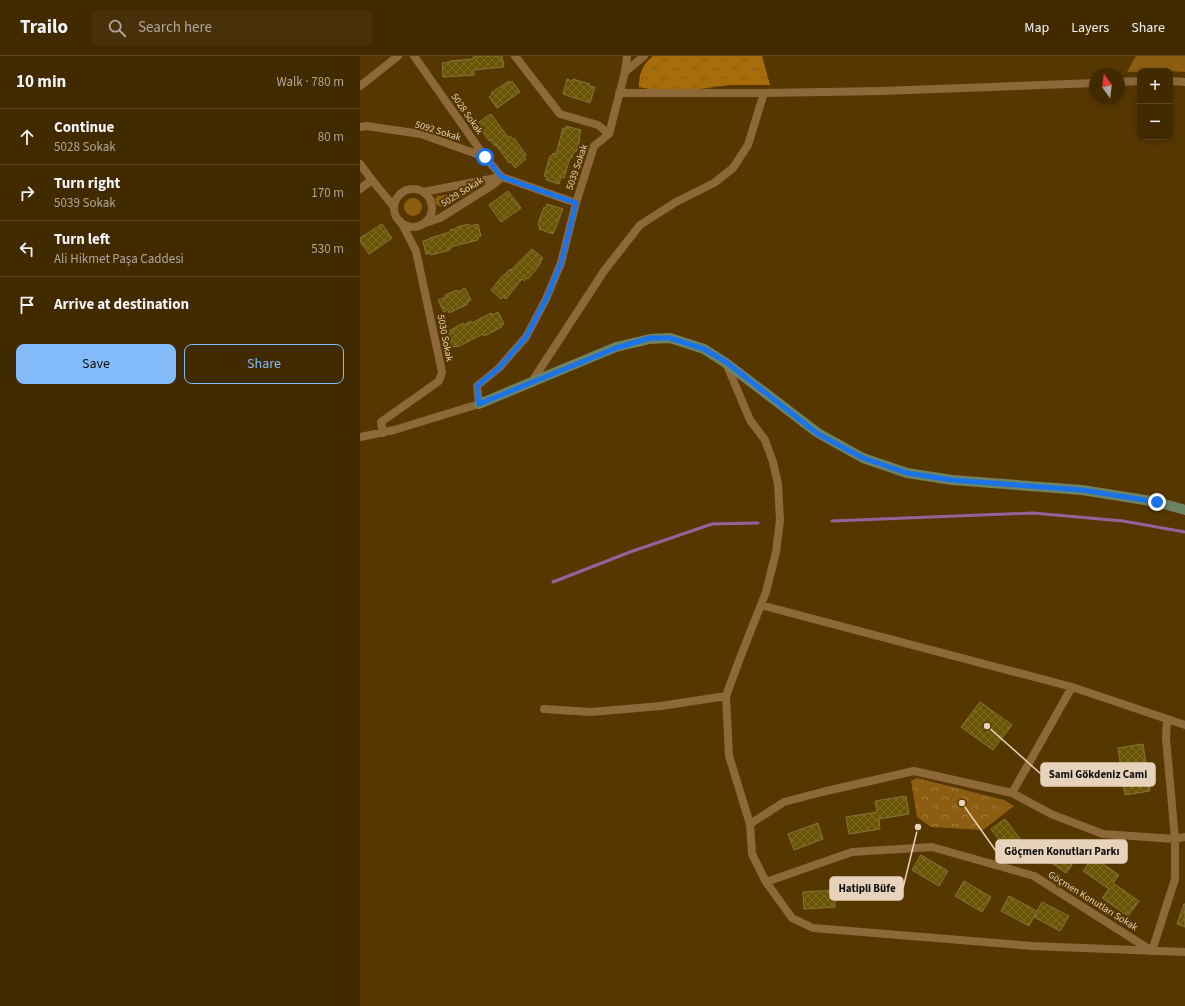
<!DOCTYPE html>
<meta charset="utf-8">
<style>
:root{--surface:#412900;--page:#48310a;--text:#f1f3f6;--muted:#aea699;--line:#5a4522;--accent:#84bcfb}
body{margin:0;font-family:"Source Sans 3",sans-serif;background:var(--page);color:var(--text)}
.controls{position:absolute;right:12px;top:12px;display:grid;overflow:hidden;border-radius:8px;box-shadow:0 2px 6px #0003}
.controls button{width:36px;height:36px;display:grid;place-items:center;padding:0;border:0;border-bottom:1px solid var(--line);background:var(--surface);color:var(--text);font:20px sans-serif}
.compass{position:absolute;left:729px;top:12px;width:36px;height:36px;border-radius:50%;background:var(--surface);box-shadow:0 2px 6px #0003;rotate:346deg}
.stop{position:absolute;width:12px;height:12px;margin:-9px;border:3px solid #1a73e8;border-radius:50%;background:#fff}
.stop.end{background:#1a73e8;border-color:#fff;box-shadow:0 1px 4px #0008}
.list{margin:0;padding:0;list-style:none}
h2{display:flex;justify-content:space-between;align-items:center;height:52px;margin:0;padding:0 16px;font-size:17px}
h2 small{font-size:13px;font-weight:400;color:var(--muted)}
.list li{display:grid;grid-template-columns:26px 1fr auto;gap:12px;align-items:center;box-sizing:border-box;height:56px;padding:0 16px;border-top:1px solid var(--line)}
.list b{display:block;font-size:15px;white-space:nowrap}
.list p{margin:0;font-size:13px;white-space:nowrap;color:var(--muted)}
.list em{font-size:13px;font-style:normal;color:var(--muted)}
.actions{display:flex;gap:8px;padding:12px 16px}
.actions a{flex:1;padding:9px 0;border:1px solid var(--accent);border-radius:8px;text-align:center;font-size:14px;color:var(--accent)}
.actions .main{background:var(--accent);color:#111}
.icon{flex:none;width:22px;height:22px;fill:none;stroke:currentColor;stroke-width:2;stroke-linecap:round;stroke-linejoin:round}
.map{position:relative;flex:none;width:825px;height:950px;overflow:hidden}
header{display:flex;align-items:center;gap:24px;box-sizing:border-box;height:56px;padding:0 20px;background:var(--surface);border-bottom:1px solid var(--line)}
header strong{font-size:19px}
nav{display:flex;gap:22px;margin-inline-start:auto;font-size:14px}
.search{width:280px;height:36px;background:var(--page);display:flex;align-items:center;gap:10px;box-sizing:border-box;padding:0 14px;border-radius:8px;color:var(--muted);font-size:15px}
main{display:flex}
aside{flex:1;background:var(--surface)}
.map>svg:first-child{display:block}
.green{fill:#8d5d12}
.forest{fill:url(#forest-crowns)}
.park{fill:url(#park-crowns)}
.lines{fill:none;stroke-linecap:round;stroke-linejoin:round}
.stream{stroke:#94639c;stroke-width:3}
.building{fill:url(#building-cross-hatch);stroke:#86743d}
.minor{stroke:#8d693a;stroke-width:8}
.secondary{stroke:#6e8361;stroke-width:10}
.route{stroke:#1a73e8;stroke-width:5}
.labels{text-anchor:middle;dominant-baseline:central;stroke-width:4;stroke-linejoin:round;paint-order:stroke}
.street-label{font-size:10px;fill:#e7d3bb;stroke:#573700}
.leader{fill:none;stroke:#e7d3bb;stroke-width:1.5}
.callout-dot{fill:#e7d3bb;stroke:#573700;stroke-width:1.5}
.callout{fill:#e7d3bb;stroke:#e7d3bb;stroke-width:1.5}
.callout-label{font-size:11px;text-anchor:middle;font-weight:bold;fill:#111}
</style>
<header>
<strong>Trailo</strong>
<div class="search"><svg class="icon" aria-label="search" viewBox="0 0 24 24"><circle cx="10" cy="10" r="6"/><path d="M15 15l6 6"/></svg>Search here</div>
<nav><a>Map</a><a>Layers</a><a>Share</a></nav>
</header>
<main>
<aside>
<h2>10 min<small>Walk · 780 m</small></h2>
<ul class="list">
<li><svg class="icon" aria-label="ahead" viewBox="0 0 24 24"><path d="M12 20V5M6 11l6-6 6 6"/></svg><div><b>Continue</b><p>5028 Sokak</p></div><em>80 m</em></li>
<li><svg class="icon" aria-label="right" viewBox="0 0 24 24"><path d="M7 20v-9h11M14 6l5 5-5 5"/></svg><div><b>Turn right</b><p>5039 Sokak</p></div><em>170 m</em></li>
<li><svg class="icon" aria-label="left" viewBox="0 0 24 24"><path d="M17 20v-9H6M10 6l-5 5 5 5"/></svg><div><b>Turn left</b><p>Ali Hikmet Paşa Caddesi</p></div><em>530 m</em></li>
<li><svg class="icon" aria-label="arrive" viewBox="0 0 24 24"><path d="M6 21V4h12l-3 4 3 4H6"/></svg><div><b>Arrive at destination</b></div></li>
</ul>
<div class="actions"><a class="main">Save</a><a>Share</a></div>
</aside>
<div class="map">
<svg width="825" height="950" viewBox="0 0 825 950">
<defs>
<pattern id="forest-crowns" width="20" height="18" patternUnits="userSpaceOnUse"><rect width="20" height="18" fill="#a76d0a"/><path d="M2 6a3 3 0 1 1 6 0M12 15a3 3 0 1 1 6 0" fill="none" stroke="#855d1a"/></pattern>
<pattern id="park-crowns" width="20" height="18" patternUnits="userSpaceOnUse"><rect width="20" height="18" fill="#8d5d12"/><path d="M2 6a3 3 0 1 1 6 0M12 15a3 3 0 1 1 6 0" fill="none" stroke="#a27b3d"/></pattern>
<pattern id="building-cross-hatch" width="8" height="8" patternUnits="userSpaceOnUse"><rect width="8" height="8" fill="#695404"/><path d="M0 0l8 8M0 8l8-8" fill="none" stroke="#7e6c27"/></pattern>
</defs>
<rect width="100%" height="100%" fill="#573700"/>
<!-- green -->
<path class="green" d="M 776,0 L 825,0 L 825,16 L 810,15 L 767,16 Z
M 114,135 L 81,151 L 76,148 L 75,143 L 78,140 Z
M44 151a9 9 0 1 1 18 0a9 9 0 1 1-18 0Z"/>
<!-- forest -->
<path class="forest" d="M 293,0 L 402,0 L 410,29 L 370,29 L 309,37 L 279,31 C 279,18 282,9 293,0 Z"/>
<!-- park -->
<path class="park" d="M 557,722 L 644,744 L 654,750 L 623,774 L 571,771 L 557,761 L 551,725 Z"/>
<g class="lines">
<!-- stream -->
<path class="stream" d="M 472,465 L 673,457 L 763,465 L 825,476
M 193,526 L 270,496 L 352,468 L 398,467"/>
</g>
<!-- building -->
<path class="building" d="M 118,0 L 142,0 L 144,11 L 114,14 L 114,19 L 83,21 L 82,7 L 90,6 L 90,5 L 113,3 L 113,1 Z
M 207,23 L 212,25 L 213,23 L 230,28 L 229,30 L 235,31 L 230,47 L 203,38 Z
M 149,25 L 150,27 L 152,25 L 160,36 L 137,52 L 129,41 L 133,38 L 131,37 Z
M 131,58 L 148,81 L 150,80 L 153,83 L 154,82 L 166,99 L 164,100 L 166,103 L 155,112 L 151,106 L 149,107 L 136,89 L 135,90 L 130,84 L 129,85 L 122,75 L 124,74 L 119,66 Z
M 206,70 L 221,74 L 219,82 L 220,83 L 216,96 L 214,95 L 212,102 L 210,102 L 204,122 L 201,121 L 199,128 L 186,124 L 187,121 L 184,120 L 190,100 L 192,100 L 193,97 L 196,98 L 203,72 L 205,73 Z
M 148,135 L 161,152 L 141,166 L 129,149 Z
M 187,148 L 203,153 L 193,178 L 179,173 L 180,170 L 178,169 L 181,159 L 184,151 L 186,152 Z
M 22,168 L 32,182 L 9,198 L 0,185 L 0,182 Z
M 109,168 L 110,170 L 118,168 L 121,180 L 118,181 L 118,184 L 94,190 L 90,192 L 90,194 L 71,199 L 70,197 L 66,198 L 63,185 L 70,183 L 70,182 L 90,176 L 90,174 L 97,172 L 97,171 Z
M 172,193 L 183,202 L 180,206 L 181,207 L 168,223 L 167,222 L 164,225 L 162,223 L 146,243 L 143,241 L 141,243 L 131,234 L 143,219 L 144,219 L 150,213 L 151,214 Z
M 105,232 L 111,244 L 107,246 L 108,248 L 89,257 L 88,254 L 84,256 L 78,244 L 86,241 L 85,239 L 97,234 L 98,236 Z
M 138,256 L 144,268 L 141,269 L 142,271 L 124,280 L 123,278 L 97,291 L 96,290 L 91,292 L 84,278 L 103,267 L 104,269 L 111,265 L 112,267 L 131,257 L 132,259 Z
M 620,646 L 652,669 L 633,694 L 601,671 Z
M 783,688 L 790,735 L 765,739 L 758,692 Z
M 546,740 L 549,758 L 519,763 L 520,773 L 489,778 L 486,761 L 517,756 L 515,745 Z
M 645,763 L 664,788 L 650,798 L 631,773 Z
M 458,767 L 463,783 L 434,794 L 428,778 Z
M 690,785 L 716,803 L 706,817 L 680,799 Z
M 561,799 L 588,815 L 579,830 L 552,814 Z
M 733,801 L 759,819 L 753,827 L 779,845 L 768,860 L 742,842 L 749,833 L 723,815 Z
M 506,823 L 507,841 L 475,843 L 475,851 L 444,853 L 443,836 L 475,834 L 474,824 Z
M 604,825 L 631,841 L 622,856 L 595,840 Z
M 649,840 L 677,855 L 669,870 L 641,855 Z
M 682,846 L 709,860 L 700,875 L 674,861 Z
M 824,848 L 825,848 L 825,871 L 817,868 Z"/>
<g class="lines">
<!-- minor -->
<path class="minor" d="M 54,0 L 125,101 L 142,121 L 216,147
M 155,0 L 200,58 L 238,69 L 249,78
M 265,16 L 284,0
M 810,25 L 825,26
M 759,26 L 780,25
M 0,30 L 38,0
M 259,37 L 404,37 L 521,35 L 735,27
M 0,71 L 6,70 L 61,78 L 125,101
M 0,108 L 12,124 L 34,151
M 0,133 L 12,124
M34 152a19 19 0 1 1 38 0a19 19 0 1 1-38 0Z
M 63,136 L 141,121
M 65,167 L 80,162 L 134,128 L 142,121
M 366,307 L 390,364 L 405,384 L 413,406 L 418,428 L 420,464 L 416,496 L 406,536 L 380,602 L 366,640 L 369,700 L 390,768 L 392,798 L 406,826 L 432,862 L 453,872 L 672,890 L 825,896
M 171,327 L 244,215 L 280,169 L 316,146 L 354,127 L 373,112 L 388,89 L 404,37
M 23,377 L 21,366 L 79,325 L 82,316 L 56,195 L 41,166
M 0,381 L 34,374 L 119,348 L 117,330 L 139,312 L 166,281 L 186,243 L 201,207 L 216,147 L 234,90 L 249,78 L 265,16 L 267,0
M 401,549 L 712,631 L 825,669
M 184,653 L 231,656 L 301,650 L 366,640
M 652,737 L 712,631
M 390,768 L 424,746 L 462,736 L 554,715 L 652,737 L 691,758 L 743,778 L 815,783 L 825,781
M 406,826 L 492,796 L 572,791 L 674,820 L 792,895 L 815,823 L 815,783 L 806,682 L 807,664"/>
<!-- secondary -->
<path class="secondary" d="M 119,348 L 256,291 L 290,283 L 310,282 L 344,293 L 366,307 L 458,377 L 503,402 L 547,417 L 592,424 L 722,434 L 797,446 L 825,454"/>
</g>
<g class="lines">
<!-- route -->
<path class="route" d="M 125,101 L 142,121 L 216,147 L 201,207 L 186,243 L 166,281 L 139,312 L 117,330 L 119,348 L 256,292 L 290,282 L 310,282 L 344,293 L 366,306 L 458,378 L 503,402 L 547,417 L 592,424 L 722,434 L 797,446"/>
</g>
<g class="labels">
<!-- street labels -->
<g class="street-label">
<text transform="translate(107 58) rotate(55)">5028 Sokak</text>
<text transform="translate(78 75) rotate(17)">5092 Sokak</text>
<text transform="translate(217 111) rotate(-71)">5039 Sokak</text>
<text transform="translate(102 136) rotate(-32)">5029 Sokak</text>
<text transform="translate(85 282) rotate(79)">5030 Sokak</text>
<text transform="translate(733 845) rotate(32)">Göçmen Konutları Sokak</text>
</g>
</g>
<!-- callouts -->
<path class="leader" d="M627 670L681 718M602 747L636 795M558 771L543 832"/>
<g class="callout-dot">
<circle cx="627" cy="670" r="4"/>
<circle cx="602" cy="747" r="4"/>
<circle cx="558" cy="771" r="4"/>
</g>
<g class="callout">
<rect x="681" y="707" width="114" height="23" rx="4"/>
<rect x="636" y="784" width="131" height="23" rx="4"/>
<rect x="470" y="821" width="73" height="23" rx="4"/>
</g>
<g class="callout-label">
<text x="738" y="722">Sami Gökdeniz Cami</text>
<text x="702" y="799">Göçmen Konutları Parkı</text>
<text x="507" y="836">Hatipli Büfe</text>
</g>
</svg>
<div class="controls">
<button>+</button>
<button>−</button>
</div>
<svg class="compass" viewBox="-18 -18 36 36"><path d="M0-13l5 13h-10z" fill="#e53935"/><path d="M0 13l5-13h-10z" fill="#aea699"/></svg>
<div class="stop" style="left:125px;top:101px"></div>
<div class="stop end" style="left:797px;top:446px"></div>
</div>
</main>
